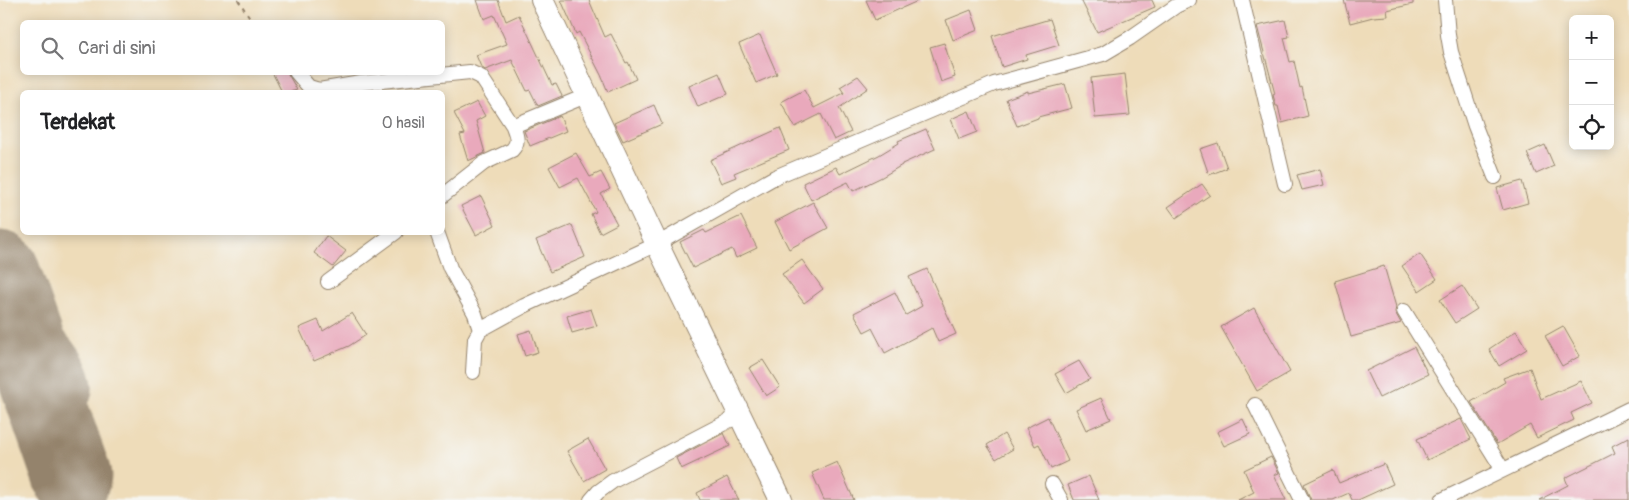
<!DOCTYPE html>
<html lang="id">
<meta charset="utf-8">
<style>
:root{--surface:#fff;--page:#f2f2f2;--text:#202124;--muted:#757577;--line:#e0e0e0}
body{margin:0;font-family:Pangolin,sans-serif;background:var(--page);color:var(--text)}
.controls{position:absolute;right:15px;top:15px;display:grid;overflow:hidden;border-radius:8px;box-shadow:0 2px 12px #0003}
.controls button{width:45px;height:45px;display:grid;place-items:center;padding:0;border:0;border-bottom:1px solid var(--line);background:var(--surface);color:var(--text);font:25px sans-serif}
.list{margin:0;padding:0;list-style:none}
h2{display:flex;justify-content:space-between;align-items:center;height:65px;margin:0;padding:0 20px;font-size:21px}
h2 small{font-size:16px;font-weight:400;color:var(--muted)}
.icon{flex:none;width:28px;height:28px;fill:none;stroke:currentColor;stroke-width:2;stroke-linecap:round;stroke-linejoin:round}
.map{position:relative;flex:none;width:1629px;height:500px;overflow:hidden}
.search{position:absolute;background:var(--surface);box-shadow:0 2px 12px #0003;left:20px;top:20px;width:425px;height:55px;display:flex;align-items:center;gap:12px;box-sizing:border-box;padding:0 18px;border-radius:8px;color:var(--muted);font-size:19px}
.panel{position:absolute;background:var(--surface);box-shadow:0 2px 12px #0003;left:20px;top:90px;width:425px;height:145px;border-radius:8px}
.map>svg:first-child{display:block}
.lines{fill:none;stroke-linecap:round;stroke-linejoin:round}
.taxiway{stroke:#94836c;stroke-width:31}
.runway{stroke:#94836c;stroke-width:79}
.building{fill:#e9a9bc}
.minor-casing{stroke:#94836c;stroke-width:16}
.trunk-casing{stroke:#94836c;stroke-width:24}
.path{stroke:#94836c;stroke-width:2;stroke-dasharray:4 4;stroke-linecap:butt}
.minor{stroke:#fff;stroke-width:14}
.trunk{stroke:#fff;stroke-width:22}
</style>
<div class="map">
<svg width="1629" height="500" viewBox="0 0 1629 500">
<rect width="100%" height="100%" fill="#f6f6f2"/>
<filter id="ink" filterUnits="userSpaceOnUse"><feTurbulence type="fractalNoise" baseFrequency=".02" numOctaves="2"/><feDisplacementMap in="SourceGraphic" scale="10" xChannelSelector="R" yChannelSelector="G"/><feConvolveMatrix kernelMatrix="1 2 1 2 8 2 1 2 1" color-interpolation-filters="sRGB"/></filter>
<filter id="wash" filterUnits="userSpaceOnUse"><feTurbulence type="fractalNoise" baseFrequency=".0096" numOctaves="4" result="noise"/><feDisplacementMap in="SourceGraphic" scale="20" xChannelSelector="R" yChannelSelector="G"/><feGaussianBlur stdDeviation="1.12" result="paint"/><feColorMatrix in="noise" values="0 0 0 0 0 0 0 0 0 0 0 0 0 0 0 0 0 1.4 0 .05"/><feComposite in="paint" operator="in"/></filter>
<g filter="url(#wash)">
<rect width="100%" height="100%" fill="#eedcb9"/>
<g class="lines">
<!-- taxiway -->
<path class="taxiway" d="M 17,318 C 29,326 45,334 55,345 C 67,357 95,400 61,403 C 56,403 51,401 46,400"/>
<!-- runway -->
<path class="runway" d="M 0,270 L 72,476"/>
</g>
<g id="blocks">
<!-- building -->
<path class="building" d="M 477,0 L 498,0 L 506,21 L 519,15 L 552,85 L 556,84 L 562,96 L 538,106 L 530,90 L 527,91 L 512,60 L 485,70 L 481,67 L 476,55 L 507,44 L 494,15 L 484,19 Z
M 561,0 L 589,0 L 605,37 L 611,34 L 626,63 L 628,62 L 636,79 L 608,92 L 601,75 L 579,32 L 576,34 Z
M 866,0 L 920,0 L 875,20 Z
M 1081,0 L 1152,0 L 1155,7 L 1097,32 Z
M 1344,0 L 1413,0 L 1413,4 L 1387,10 L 1388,16 L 1373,17 L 1350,23 Z
M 971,10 L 978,30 L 953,40 L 946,20 Z
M 1050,19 L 1059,45 L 1026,55 L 1027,59 L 1002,67 L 992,36 Z
M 1285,20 L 1289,37 L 1284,38 L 1290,62 L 1294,61 L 1300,88 L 1302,87 L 1308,116 L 1282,123 L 1278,106 L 1276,106 L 1273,95 L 1275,94 L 1257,26 Z
M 760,35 L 777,74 L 756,83 L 739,44 Z
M 944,43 L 955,77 L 941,82 L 930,47 Z
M 272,72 L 287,72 L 297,90 L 290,92 L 282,92 Z
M 719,73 L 728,94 L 698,107 L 689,86 Z
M 1125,74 L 1130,115 L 1095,118 L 1091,78 Z
M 858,76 L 868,88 L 839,108 L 851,132 L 834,140 L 821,114 L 795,127 L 781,102 L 804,90 L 814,108 L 844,93 L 840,87 Z
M 1065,84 L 1072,108 L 1038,117 L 1038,118 L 1017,126 L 1006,99 L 1028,91 L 1028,93 Z
M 477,102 L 485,116 L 476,121 L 485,153 L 468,161 L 460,135 L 465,134 L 454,113 Z
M 654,105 L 662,124 L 623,141 L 614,123 Z
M 969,111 L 977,132 L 959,139 L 951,119 Z
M 560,116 L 566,131 L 530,146 L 524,131 Z
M 780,128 L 789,150 L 734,173 L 736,177 L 721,183 L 710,160 Z
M 926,129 L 935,149 L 902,164 L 902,165 L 882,177 L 853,191 L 848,182 L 811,200 L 803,183 L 836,167 L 840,174 L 879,155 L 899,143 L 898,141 Z
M 1218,143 L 1227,168 L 1209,175 L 1200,149 Z
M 1545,145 L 1554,166 L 1536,174 L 1527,153 Z
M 576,153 L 590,177 L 601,172 L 610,189 L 601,194 L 617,224 L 600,233 L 591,214 L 596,212 L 578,178 L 560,187 L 549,167 Z
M 1320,169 L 1324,185 L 1302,190 L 1297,175 Z
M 1522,181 L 1528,203 L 1503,210 L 1497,188 Z
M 1202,184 L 1210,195 L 1176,218 L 1168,207 Z
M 481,196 L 495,225 L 476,235 L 461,206 Z
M 813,202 L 828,228 L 789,249 L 775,222 Z
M 741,216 L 757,248 L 736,258 L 732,249 L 693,268 L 680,242 L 704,230 L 706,233 Z
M 572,225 L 585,257 L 550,272 L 536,240 Z
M 326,236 L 346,251 L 333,267 L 314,253 Z
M 1420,254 L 1437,279 L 1419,291 L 1402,266 Z
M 802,260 L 823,289 L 804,303 L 782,274 Z
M 1384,266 L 1396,307 L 1395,312 L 1401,323 L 1351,337 L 1335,281 Z
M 927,269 L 956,334 L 938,342 L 932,328 L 885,353 L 872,328 L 864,332 L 854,313 L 895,292 L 906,315 L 922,306 L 909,277 Z
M 1462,286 L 1477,309 L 1455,323 L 1440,300 Z
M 1254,308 L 1290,372 L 1257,391 L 1221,327 Z
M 591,309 L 597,326 L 572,333 L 567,316 Z
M 352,313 L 366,335 L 349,346 L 314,361 L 299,328 L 318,320 L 323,331 Z
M 1563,326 L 1580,356 L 1562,366 L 1545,336 Z
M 531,330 L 538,352 L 525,356 L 518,334 Z
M 1516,331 L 1527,349 L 1499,366 L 1489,349 Z
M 1414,347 L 1428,374 L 1379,398 L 1366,371 Z
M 763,360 L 780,387 L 766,396 L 749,368 Z
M 1079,361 L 1090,379 L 1066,393 L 1055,374 Z
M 1530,368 L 1541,399 L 1581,381 L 1592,403 L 1571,413 L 1574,420 L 1537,438 L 1530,425 L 1497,444 L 1471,402 L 1505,382 L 1503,378 Z
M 1101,398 L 1111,419 L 1086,430 L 1076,409 Z
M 1048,417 L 1068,461 L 1051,469 L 1039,444 L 1035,446 L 1026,428 Z
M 1243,419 L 1250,434 L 1224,446 L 1217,432 Z
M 1461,419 L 1471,439 L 1427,460 L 1417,439 Z
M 724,433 L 730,446 L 681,469 L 676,458 Z
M 1004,434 L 1013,449 L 996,459 L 987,445 Z
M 1629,437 L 1629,500 L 1539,500 L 1568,485 L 1565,478 L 1615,453 L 1612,446 Z
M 588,439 L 605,469 L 584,481 L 567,451 Z
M 1271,457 L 1279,473 L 1274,475 L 1286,500 L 1238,500 L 1254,492 L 1244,470 Z
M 837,462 L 854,500 L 824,500 L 812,473 Z
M 1384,464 L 1393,484 L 1358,500 L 1352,500 L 1349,493 L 1333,500 L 1311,500 L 1304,484 L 1333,470 L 1339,483 Z
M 1089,476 L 1099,500 L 1074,500 L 1068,485 Z
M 727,477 L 739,500 L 700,500 L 697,493 Z"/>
</g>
</g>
<g filter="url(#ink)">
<use href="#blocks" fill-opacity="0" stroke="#94836c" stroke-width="1"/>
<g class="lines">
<!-- minor casing -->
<g class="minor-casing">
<path id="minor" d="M 1242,0 L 1285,184
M 1445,0 L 1448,35 L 1451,52 L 1475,126 L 1495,177
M 296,72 L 309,87 L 319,90 L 361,83 L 470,72 L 481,77 L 513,126 L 588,95
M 442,196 L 484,163 L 512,150 C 520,142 516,135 513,126
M 437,232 L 450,268 L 475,314 L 480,330
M 328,282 L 396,232
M 1404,311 L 1503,470
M 473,372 L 475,339 L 480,330 L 524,306 L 657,244 L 775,177 L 994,84 L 1103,54 L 1130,38 L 1176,6 L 1189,0
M 1255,405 L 1302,500
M 1052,484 L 1061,500
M 591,500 L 598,492 L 613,481 L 740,415
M 1442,500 L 1629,409"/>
</g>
<!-- trunk casing -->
<g class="trunk-casing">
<path id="trunk" d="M 542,0 L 657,244 L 781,500"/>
</g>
<!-- path -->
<path class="path" d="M 238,0 L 253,22"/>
<!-- minor -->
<use href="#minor" class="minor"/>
<!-- trunk -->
<use href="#trunk" class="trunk"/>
</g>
</g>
</svg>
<div class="controls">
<button>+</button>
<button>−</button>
<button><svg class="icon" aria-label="locate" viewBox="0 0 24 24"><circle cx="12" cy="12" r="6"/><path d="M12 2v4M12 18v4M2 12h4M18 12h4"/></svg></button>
</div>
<div class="search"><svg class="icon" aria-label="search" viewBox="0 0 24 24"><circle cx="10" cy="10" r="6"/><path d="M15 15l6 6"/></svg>Cari di sini</div>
<section class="panel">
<h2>Terdekat<small>0 hasil</small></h2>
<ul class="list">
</ul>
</section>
</div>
